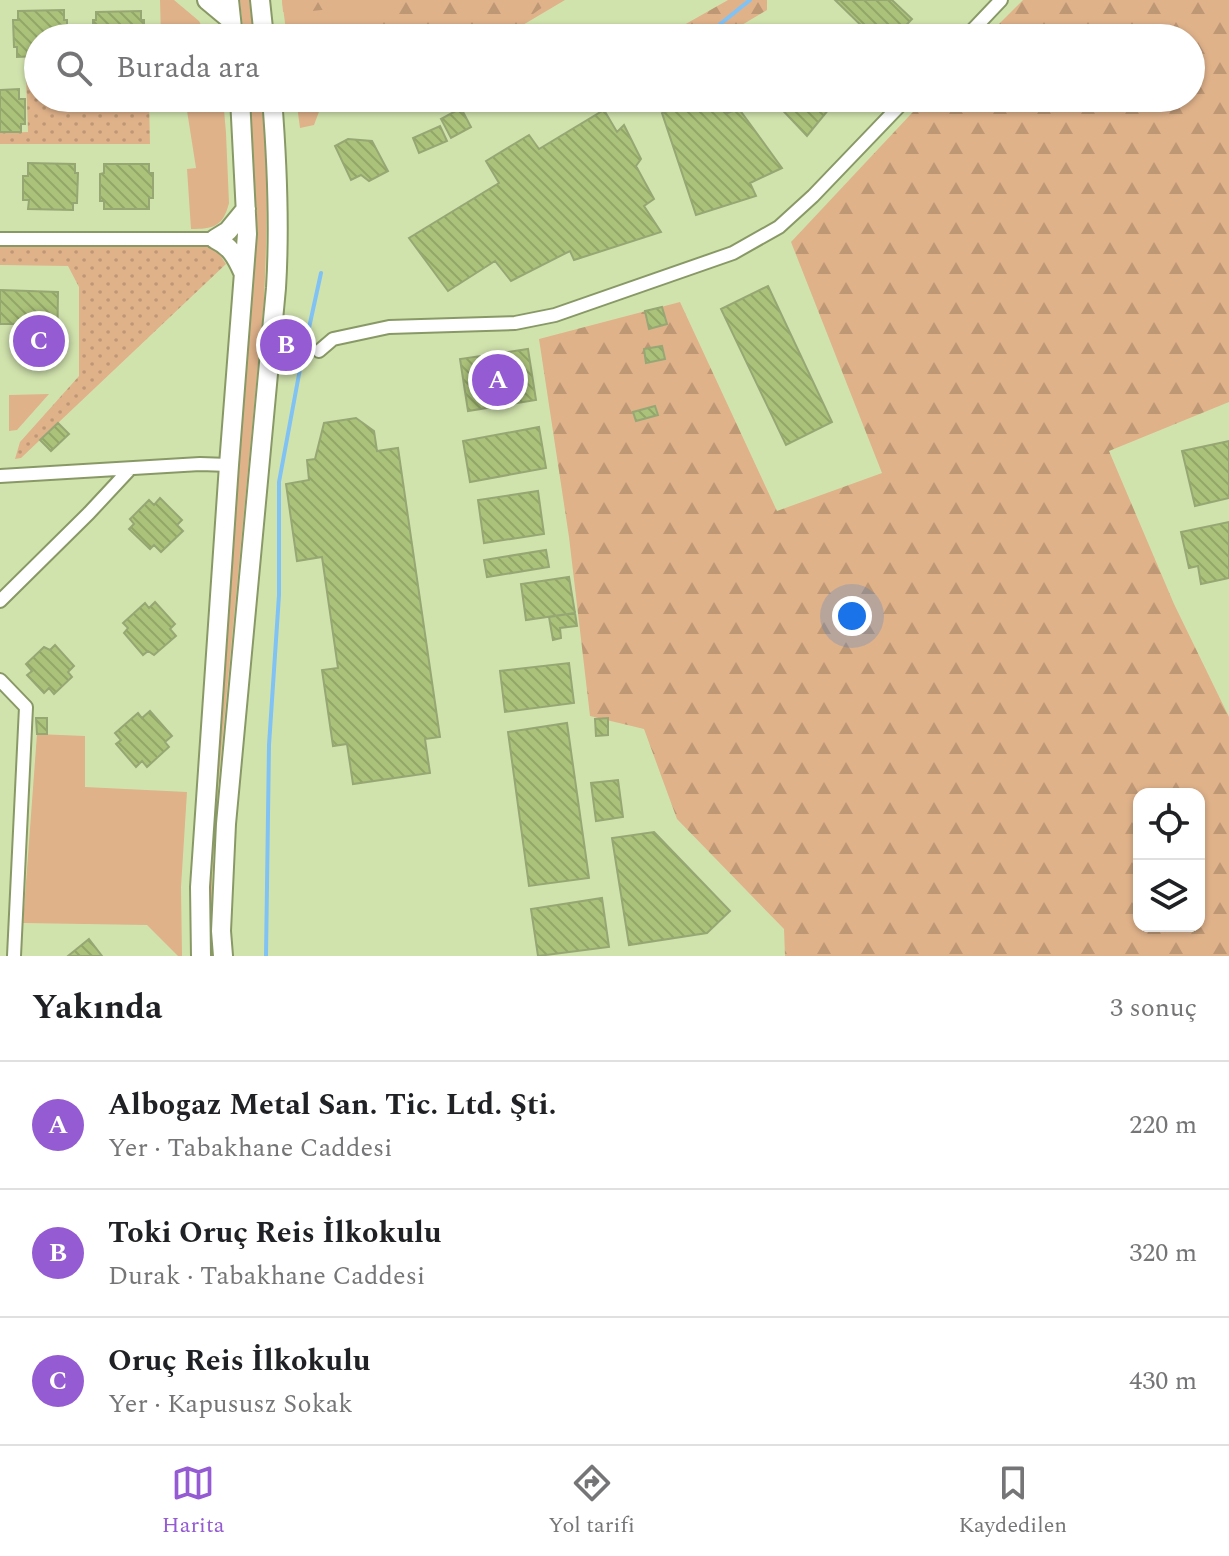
<!DOCTYPE html>
<html lang="tr">
<meta charset="utf-8">
<style>
:root{--surface:#fff;--page:#f2f2f2;--text:#202124;--muted:#757577;--line:#e0e0e0;--accent:#945bd3}
body{margin:0;font-family:Spectral,serif;background:var(--page);color:var(--text)}
.controls{position:absolute;right:24px;bottom:24px;display:grid;overflow:hidden;border-radius:16px;box-shadow:0 2px 6px #0004}
.controls button{width:72px;height:72px;display:grid;place-items:center;padding:0;border:0;border-bottom:2px solid var(--line);background:var(--surface);color:var(--text);font:40px sans-serif}
.you{position:absolute;left:852px;top:616px;width:28px;height:28px;margin:-20px;border:6px solid #fff;border-radius:50%;background:#1a73e8;box-shadow:0 0 0 12px #1a73e833}
.badge{display:grid;place-items:center;width:52px;height:52px;border-radius:50%;background:var(--accent);color:#fff;font-size:26px;font-weight:700}
.pin{position:absolute;translate:-50% -50%;border:4px solid #fff;box-shadow:0 2px 8px #0006}
.list{margin:0;padding:0;list-style:none}
h2{display:flex;justify-content:space-between;align-items:center;height:104px;margin:0;padding:0 32px;font-size:34px}
h2 small{font-size:26px;font-weight:400;color:var(--muted)}
.list li{display:grid;grid-template-columns:52px 1fr auto;gap:24px;align-items:center;box-sizing:border-box;height:128px;padding:0 32px;border-top:2px solid var(--line)}
.list b{display:block;font-size:30px;white-space:nowrap}
.list p{margin:0;font-size:26px;white-space:nowrap;color:var(--muted)}
.list em{font-size:26px;font-style:normal;color:var(--muted)}
.icon{flex:none;width:44px;height:44px;fill:none;stroke:currentColor;stroke-width:2;stroke-linecap:round;stroke-linejoin:round}
.map{position:relative;flex:none;width:1229px;height:956px;overflow:hidden}
.search{position:absolute;background:var(--surface);box-shadow:0 2px 6px #0004;left:24px;right:24px;top:24px;height:88px;display:flex;align-items:center;gap:20px;box-sizing:border-box;padding:0 28px;border-radius:44px;color:var(--muted);font-size:30px}
.sheet{height:488px;background:var(--surface)}
nav{display:flex;justify-content:space-around;align-items:center;box-sizing:border-box;height:112px;border-top:2px solid var(--line);background:var(--surface);font-size:22px;color:var(--muted)}
nav a{display:grid;justify-items:center;gap:4px}
nav .on{color:var(--accent)}
.map>svg:first-child{display:block}
.green{fill:#dfb28a}
.forest{fill:url(#forest-firs);fill-rule:evenodd}
.garden{fill:url(#garden-dots)}
.lines{fill:none;stroke-linecap:round;stroke-linejoin:round}
.stream{stroke:#81c2f4;stroke-width:4}
.building{fill:url(#building-back-hatch);stroke:#96a774;stroke-width:2}
.street-casing{stroke:#896;stroke-width:16}
.secondary-casing{stroke:#896;stroke-width:22}
.street{stroke:#fff;stroke-width:12}
.secondary{stroke:#fff;stroke-width:18}
</style>
<div class="map">
<svg width="1229" height="956" viewBox="0 0 1229 956">
<defs>
<pattern id="forest-firs" width="22" height="20" patternUnits="userSpaceOnUse" patternTransform="scale(2)"><rect width="22" height="20" fill="#dfb28a"/><path d="M5 1l3.5 6h-7zM16 11l3.5 6h-7z" fill="#be9875"/></pattern>
<pattern id="garden-dots" width="8" height="8" patternUnits="userSpaceOnUse" patternTransform="scale(2)"><rect width="8" height="8" fill="#dfb28a"/><path d="M2 2h.1M6 6h.1" fill="none" stroke="#be9875" stroke-width="1.8" stroke-linecap="round"/></pattern>
<pattern id="building-back-hatch" width="6" height="6" patternUnits="userSpaceOnUse" patternTransform="scale(2)"><rect width="6" height="6" fill="#abc27a"/><path d="M-1 5l2 2M0 0l6 6M5-1l2 2" fill="none" stroke="#92a668"/></pattern>
</defs>
<rect width="100%" height="100%" fill="#d1e3ad"/>
<!-- green -->
<path class="green" d="M 160,0 L 174,0 L 199,21 L 208,38 L 161,38 Z
M 240,0 L 249,0 L 254,38 L 244,38 Z
M 282,0 L 565,0 L 501,38 L 287,38 Z
M 185,98 L 223,98 L 226,133 L 229,203 C 223,227 213,229 191,229 L 187,169 L 196,168 Z
M 250,98 L 261,98 C 269,165 267,233 264,301 L 218,786 L 212,877 L 212,956 L 208,956 L 208,879 L 214,787 L 257,221 Z
M 296,98 L 334,98 L 320,109 L 314,125 L 300,128 Z
M 49,394 L 17,430 L 9,431 L 9,395 Z
M 37,734 L 85,736 L 85,787 L 187,792 L 181,887 L 182,956 L 178,956 L 147,925 L 23,923 Z"/>
<!-- forest -->
<path class="forest" d="M 282,0 L 329,0 L 330,9 L 295,13 L 283,12 Z
M 393,0 L 553,0 L 513,28 L 483,38 L 367,38 Z
M 728,0 L 767,0 L 767,10 L 720,38 L 661,38 Z
M 1023,0 L 1229,0 L 1229,402 L 1109,451 L 1174,604 L 1229,717 L 1229,956 L 785,956 L 784,929 L 677,819 L 644,729 L 590,716 L 569,537 L 539,339 L 680,302 L 777,511 L 882,473 L 791,242 L 926,98 L 1191,98 L 1191,38 L 985,38 ZM 1139,794 L 1199,794 L 1199,926 L 1139,926 Z"/>
<!-- garden -->
<path class="garden" d="M 26,74 L 38,74 L 38,98 L 149,98 L 150,144 L 0,144 L 0,133 L 28,132 Z
M 214,246 L 226,264 L 21,458 L 15,459 L 20,442 L 79,376 L 79,287 L 68,266 L 0,265 L 0,247 Z"/>
<g class="lines">
<!-- stream -->
<path class="stream" d="M 703,38 L 750,0
M 266,956 L 269,745 L 279,595 L 279,482 L 300,369 L 321,273"/>
</g>
<!-- building -->
<path class="building" d="M 835,0 L 892,0 L 912,19 L 894,38 L 874,38 Z
M 64,10 L 64,20 L 67,20 L 67,38 L 38,38 L 38,56 L 17,57 L 17,47 L 14,47 L 13,20 L 18,20 L 18,11 Z
M 141,11 L 141,20 L 144,20 L 144,38 L 93,38 L 93,20 L 96,20 L 96,12 Z
M 820,31 L 828,38 L 801,38 Z
M 19,89 L 19,99 L 25,99 L 25,124 L 21,124 L 21,132 L 0,132 L 0,90 Z
M 705,98 L 720,98 L 727,113 L 739,109 L 782,168 L 750,183 L 756,196 L 696,215 L 662,113 Z
M 771,98 L 838,98 L 807,136 Z
M 461,108 L 471,127 L 451,138 L 441,119 Z
M 604,110 L 617,132 L 624,125 L 641,159 L 636,166 L 654,199 L 644,206 L 661,232 L 574,260 L 570,251 L 511,281 L 495,261 L 448,291 L 409,238 L 499,183 L 486,161 L 529,135 L 539,149 Z
M 440,126 L 447,141 L 419,153 L 413,138 Z
M 348,139 L 372,141 L 388,171 L 369,181 L 361,175 L 351,180 L 335,146 Z
M 28,163 L 75,164 L 75,173 L 78,173 L 77,203 L 73,203 L 73,210 L 28,209 L 29,200 L 23,200 L 23,176 L 28,176 Z
M 104,164 L 149,164 L 149,173 L 153,173 L 153,198 L 149,198 L 149,209 L 104,209 L 104,201 L 100,201 L 100,174 L 104,173 Z
M 768,286 L 832,422 L 786,445 L 721,309 Z
M 0,290 L 58,292 L 57,359 L 21,358 L 21,324 L 0,324 Z
M 662,307 L 667,324 L 649,329 L 645,311 Z
M 662,346 L 665,359 L 646,363 L 644,349 Z
M 528,349 L 536,400 L 468,411 L 460,359 Z
M 655,406 L 658,415 L 636,421 L 633,412 Z
M 356,418 L 374,431 L 377,451 L 398,448 L 440,737 L 425,739 L 430,773 L 353,784 L 347,744 L 333,746 L 322,670 L 338,668 L 322,557 L 297,561 L 286,484 L 309,480 L 307,460 L 315,459 L 324,423 Z
M 58,423 L 69,434 L 51,451 L 40,440 Z
M 539,427 L 546,468 L 470,482 L 463,441 Z
M 1229,441 L 1229,498 L 1195,506 L 1182,451 Z
M 538,491 L 544,534 L 484,543 L 478,500 Z
M 160,498 L 182,520 L 177,525 L 183,531 L 161,552 L 154,545 L 150,549 L 129,529 L 134,524 L 130,519 L 149,500 L 154,505 Z
M 1229,522 L 1229,578 L 1201,584 L 1198,566 L 1189,568 L 1181,532 Z
M 546,550 L 549,567 L 487,577 L 484,560 Z
M 569,577 L 575,613 L 526,620 L 521,584 Z
M 155,602 L 175,624 L 170,629 L 176,636 L 154,655 L 148,651 L 143,655 L 124,633 L 128,628 L 123,623 L 145,603 L 149,608 Z
M 575,613 L 577,626 L 560,628 L 561,638 L 553,640 L 549,617 Z
M 55,645 L 74,666 L 68,672 L 72,677 L 54,694 L 49,688 L 44,693 L 27,675 L 32,671 L 26,664 L 44,647 L 50,650 Z
M 569,663 L 574,703 L 505,712 L 500,671 Z
M 150,711 L 172,736 L 165,742 L 169,747 L 147,767 L 142,761 L 136,767 L 116,744 L 121,740 L 115,733 L 138,713 L 142,718 Z
M 36,718 L 47,718 L 47,734 L 37,734 Z
M 608,718 L 608,735 L 596,736 L 595,719 Z
M 567,723 L 589,878 L 529,886 L 508,732 Z
M 618,780 L 623,817 L 596,821 L 591,783 Z
M 654,832 L 730,911 L 707,933 L 629,945 L 612,838 Z
M 602,898 L 609,947 L 538,956 L 531,909 Z
M 89,939 L 102,956 L 68,956 Z"/>
<g class="lines">
<!-- street casing -->
<g class="street-casing">
<path id="street" d="M 965,38 L 1001,0
M 0,239 L 215,239
M 319,351 L 333,339 L 389,327 L 515,323 L 555,315 L 733,253 L 779,227 L 813,196 L 907,98
M 0,476 L 200,464 L 229,465
M 0,601 L 89,513 L 130,469
M 0,680 L 26,707 L 14,956"/>
</g>
<!-- secondary casing -->
<g class="secondary-casing">
<path id="secondary" d="M 207,0 L 231,20
M 229,0 L 233,38
M 260,0 L 264,38
M 215,239 C 230,246 236,256 243,272
M 215,239 L 228,231 L 246,209
M 201,956 L 200,887 L 229,465 L 247,234 L 240,98
M 223,956 L 221,931 L 226,824 L 276,288 C 280,224 277,161 272,98"/>
</g>
<!-- street -->
<use href="#street" class="street"/>
<!-- secondary -->
<use href="#secondary" class="secondary"/>
</g>
</svg>
<div class="controls">
<button><svg class="icon" aria-label="locate" viewBox="0 0 24 24"><circle cx="12" cy="12" r="6"/><path d="M12 2v4M12 18v4M2 12h4M18 12h4"/></svg></button>
<button><svg class="icon" aria-label="layers" viewBox="0 0 24 24"><path d="M12 4l9 5-9 5-9-5zM3 14l9 5 9-5"/></svg></button>
</div>
<div class="you"></div>
<div class="pin badge" style="left:498px;top:380px">A</div>
<div class="pin badge" style="left:286px;top:345px">B</div>
<div class="pin badge" style="left:39px;top:341px">C</div>
<div class="search"><svg class="icon" aria-label="search" viewBox="0 0 24 24"><circle cx="10" cy="10" r="6"/><path d="M15 15l6 6"/></svg>Burada ara</div>
</div>
<section class="sheet">
<h2>Yakında<small>3 sonuç</small></h2>
<ul class="list">
<li><span class="badge">A</span><div><b>Albogaz Metal San. Tic. Ltd. Şti.</b><p>Yer · Tabakhane Caddesi</p></div><em>220 m</em></li>
<li><span class="badge">B</span><div><b>Toki Oruç Reis İlkokulu</b><p>Durak · Tabakhane Caddesi</p></div><em>320 m</em></li>
<li><span class="badge">C</span><div><b>Oruç Reis İlkokulu</b><p>Yer · Kapususz Sokak</p></div><em>430 m</em></li>
</ul>
</section>
<nav>
<a class="on"><svg class="icon" aria-label="map" viewBox="0 0 24 24"><path d="M3 6l6-2 6 2 6-2v14l-6 2-6-2-6 2zM9 4v14M15 6v14"/></svg>Harita</a>
<a><svg class="icon" aria-label="directions" viewBox="0 0 24 24"><path d="M12 3l9 9-9 9-9-9zM9 14v-3h6M13 9l2 2-2 2"/></svg>Yol tarifi</a>
<a><svg class="icon" aria-label="saved" viewBox="0 0 24 24"><path d="M7 4h10v16l-5-4-5 4z"/></svg>Kaydedilen</a>
</nav>
